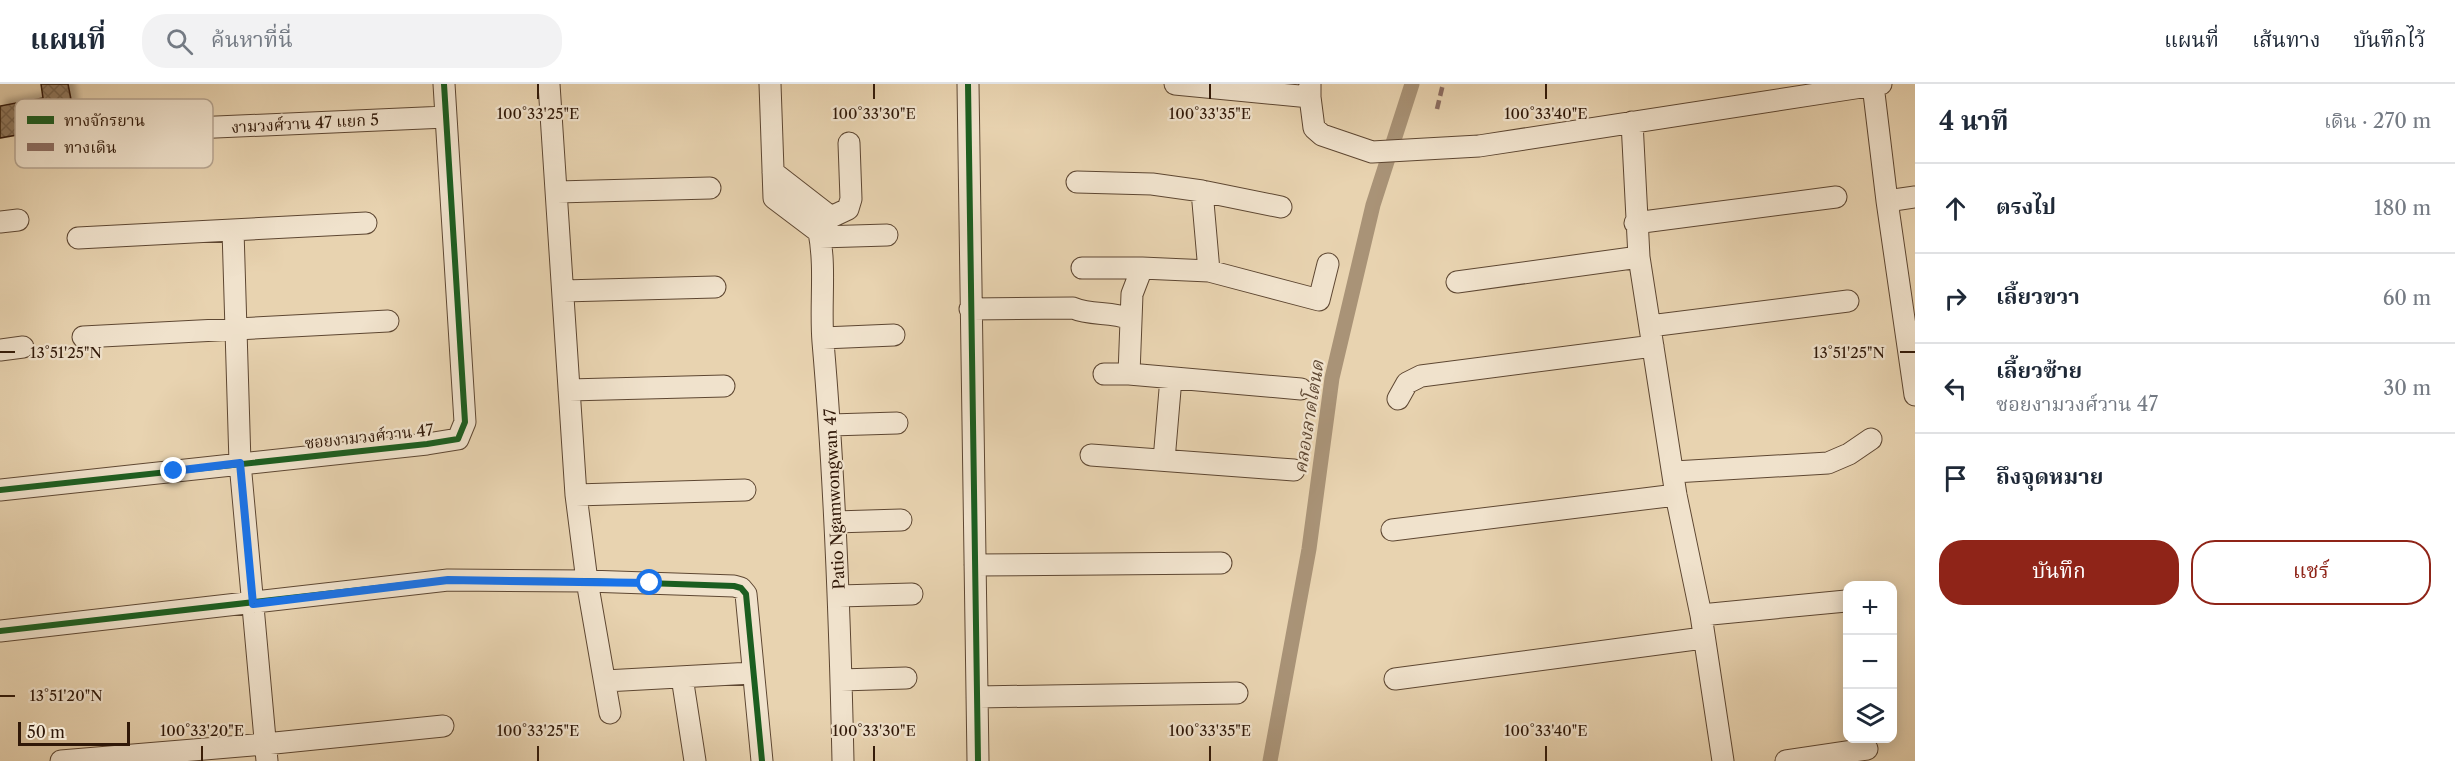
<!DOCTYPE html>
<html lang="th">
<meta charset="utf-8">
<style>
:root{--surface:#fff;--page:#f2f2f3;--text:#1f2937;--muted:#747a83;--line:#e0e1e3;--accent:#8f2418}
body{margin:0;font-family:"Libre Caslon Text","Noto Serif Thai",serif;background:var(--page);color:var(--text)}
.controls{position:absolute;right:18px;bottom:18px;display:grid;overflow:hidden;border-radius:12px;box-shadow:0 3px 15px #0003}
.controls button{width:54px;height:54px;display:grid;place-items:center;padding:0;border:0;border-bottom:2px solid var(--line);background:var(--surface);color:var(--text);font:30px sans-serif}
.scale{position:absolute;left:18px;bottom:15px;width:112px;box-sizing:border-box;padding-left:6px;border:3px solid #301808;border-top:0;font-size:16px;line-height:21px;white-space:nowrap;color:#301808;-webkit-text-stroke:4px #f0e2cc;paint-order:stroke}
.stop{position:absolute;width:18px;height:18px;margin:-14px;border:4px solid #1a73e8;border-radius:50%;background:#fff}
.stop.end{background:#1a73e8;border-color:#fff;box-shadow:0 2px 6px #0008}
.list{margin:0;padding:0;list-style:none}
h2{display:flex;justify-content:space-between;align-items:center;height:78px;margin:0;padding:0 24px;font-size:26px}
h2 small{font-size:20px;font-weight:400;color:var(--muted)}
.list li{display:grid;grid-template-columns:39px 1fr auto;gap:18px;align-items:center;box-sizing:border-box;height:90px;padding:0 24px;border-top:2px solid var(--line)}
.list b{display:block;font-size:22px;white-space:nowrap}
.list p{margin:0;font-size:20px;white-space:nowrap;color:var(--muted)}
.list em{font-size:20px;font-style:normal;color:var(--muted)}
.actions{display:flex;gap:12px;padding:18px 24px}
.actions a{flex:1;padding:14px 0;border:2px solid var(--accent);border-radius:24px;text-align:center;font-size:21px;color:var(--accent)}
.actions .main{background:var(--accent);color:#fff}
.icon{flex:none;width:33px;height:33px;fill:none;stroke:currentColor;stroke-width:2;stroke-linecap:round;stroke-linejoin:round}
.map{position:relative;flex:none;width:1915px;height:677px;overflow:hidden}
header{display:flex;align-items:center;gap:36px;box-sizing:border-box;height:84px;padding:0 30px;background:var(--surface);border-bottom:2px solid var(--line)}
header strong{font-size:28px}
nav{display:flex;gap:33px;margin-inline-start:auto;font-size:21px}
.search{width:420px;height:54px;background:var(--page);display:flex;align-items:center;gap:15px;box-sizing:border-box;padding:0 21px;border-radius:24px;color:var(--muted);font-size:22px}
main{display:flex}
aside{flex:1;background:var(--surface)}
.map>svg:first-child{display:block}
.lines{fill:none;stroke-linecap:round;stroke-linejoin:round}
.canal{stroke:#a99377;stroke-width:15}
.building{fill:url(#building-cross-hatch);stroke:#301808;stroke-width:1.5;filter:url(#shadow)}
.minor-casing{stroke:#5e4732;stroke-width:23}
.minor{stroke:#f0e2cc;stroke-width:21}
.quiet{stroke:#8d6e63;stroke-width:4.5;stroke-dasharray:9 4.5;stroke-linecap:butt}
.cycleway-casing{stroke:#f0e2cc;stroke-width:10}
.cycleway{stroke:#1b5e20;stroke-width:6}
.route{stroke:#1a73e8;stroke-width:8}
.ticks{fill:none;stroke:#301808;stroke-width:2}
.labels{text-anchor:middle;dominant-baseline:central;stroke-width:4.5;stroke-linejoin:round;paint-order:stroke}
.street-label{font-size:16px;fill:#301808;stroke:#f0e2cc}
.water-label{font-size:18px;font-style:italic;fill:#604934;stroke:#f0e2cc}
.key{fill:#f0e2cc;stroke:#b6a591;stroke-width:1.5}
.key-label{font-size:16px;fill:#301808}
.ticks-label{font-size:15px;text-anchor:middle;fill:#301808;stroke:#f0e2cc;stroke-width:4.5;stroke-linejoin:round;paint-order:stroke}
</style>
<header>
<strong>แผนที่</strong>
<div class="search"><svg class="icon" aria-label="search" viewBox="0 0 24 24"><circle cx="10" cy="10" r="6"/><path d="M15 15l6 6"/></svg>ค้นหาที่นี่</div>
<nav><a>แผนที่</a><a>เส้นทาง</a><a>บันทึกไว้</a></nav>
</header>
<main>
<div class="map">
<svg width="1915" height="677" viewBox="0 0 1915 677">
<defs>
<pattern id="building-cross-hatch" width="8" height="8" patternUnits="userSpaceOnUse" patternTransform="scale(1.5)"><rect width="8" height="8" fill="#90795f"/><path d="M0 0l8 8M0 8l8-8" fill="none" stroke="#76624c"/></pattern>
<filter id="shadow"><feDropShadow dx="5.5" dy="-5.5" stdDeviation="3" flood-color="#0004"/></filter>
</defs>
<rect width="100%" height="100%" fill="#e8d3b0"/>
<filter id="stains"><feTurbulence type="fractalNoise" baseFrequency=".00333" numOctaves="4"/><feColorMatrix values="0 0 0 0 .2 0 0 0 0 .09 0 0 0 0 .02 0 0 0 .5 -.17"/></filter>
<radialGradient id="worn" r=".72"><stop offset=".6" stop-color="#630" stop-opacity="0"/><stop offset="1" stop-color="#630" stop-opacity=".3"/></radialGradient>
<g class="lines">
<!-- canal -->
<path class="canal" d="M 1270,677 L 1309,465 L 1332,294 L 1373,121 L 1412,0"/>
</g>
<!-- building -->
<path class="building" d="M 41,0 L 68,0 L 75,36 L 56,37 L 50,40 L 45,46 L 0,54 L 0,22 L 43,14 Z"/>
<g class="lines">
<!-- minor casing -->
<g class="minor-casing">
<path id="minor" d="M 549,0 L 576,411 L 587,497 L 610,629
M 770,0 L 774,114 L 819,148 L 831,133 L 773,88
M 968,0 L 978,677
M 1175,0 L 1310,13
M 1310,0 L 1310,13 L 1314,44 L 1322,51 L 1372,68 L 1479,62 L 1881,0
M 1873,1 L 1887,117 L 1915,311
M 1632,38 L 1639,173 L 1676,411 L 1701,531 L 1723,677
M 57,50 L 446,33
M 1077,98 L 1152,100 L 1202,107 L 1281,123
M 1202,107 L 1209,187
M 557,108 L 710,104
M 1887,117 L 1915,113
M 831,133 L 848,125 L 851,115 L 849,59
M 0,138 L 18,136
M 1635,139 L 1836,113
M 233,146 L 240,379 L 267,677
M 819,148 C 826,184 820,222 823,258 C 835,397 840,537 843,677
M 820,153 L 887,151
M 78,154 L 366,139
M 1082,184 L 1142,184
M 1457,198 L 1639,173
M 563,207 L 715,203
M 970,225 L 1073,224 C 1091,232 1111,227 1130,235
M 1650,242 L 1848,217
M 83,253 L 388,237
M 823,254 L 894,251
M 0,266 L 23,263
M 1104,290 L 1129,290
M 1301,305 L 1129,290 L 1132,210 L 1142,184 L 1209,187 L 1319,216 L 1328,180
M 569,306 L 724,302
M 1398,315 L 1407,299 L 1421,292 L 1653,262
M 831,341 L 897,339
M 1091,371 L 1294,386
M 1164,376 L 1171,294
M 1674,388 L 1828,379 L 1849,370 L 1871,355
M 0,406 L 427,360 L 458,355 L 465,338 L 444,0
M 576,411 L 745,406
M 835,438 L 901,436
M 1392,446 L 1676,411
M 975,481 L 1221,479
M 839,512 L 912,510
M 1701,531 L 1846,517
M 0,547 L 448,496 L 587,497 L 734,502 L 741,504 L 746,510 L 762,677
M 682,593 L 695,677
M 1395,595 L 1703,554
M 841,596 L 906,594
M 605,597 L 752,589
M 977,613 L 1237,609
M 61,677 L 265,660 L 443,642
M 1786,677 L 1867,665"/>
</g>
<!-- minor -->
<use href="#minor" class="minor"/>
<!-- quiet -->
<path class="quiet" d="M 1437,25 L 1443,0"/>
<!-- cycleway casing -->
<g class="cycleway-casing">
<path id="cycleway" d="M 968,0 L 978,677
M 0,406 L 427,360 L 458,355 L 465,338 L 444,0
M 0,547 L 448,496 L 587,497 L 734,502 L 741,504 L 746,510 L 762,677"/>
</g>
<!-- cycleway -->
<use href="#cycleway" class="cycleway"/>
</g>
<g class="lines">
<!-- route -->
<path class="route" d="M 174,387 L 240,379 L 253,520 L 448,496 L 650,499"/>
</g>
<!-- ticks -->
<path class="ticks" d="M 538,0 L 538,15M 874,0 L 874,15M 1210,0 L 1210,15M 1546,0 L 1546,15M 0,268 L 15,268M 1900,268 L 1915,268M 0,612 L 15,612M 202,662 L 202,677M 538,662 L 538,677M 874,662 L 874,677M 1210,662 L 1210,677M 1546,662 L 1546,677"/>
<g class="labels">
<!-- street labels -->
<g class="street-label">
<text transform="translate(305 39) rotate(-3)">งามวงศ์วาน 47 แยก 5</text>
<text transform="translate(369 352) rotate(-6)">ซอยงามวงศ์วาน 47</text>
<text transform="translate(834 415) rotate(-93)">Patio Ngamwongwan 47</text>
</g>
<!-- water labels -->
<g class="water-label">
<text transform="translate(1309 333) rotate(-81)">คลองลาดโตนด</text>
</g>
</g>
<!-- legend -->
<rect x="15" y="15" width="198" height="69" rx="9" class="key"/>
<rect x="27" y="32" width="27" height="8" fill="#1b5e20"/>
<rect x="27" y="59" width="27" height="8" fill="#8d6e63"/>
<g class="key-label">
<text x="64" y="42">ทางจักรยาน</text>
<text x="64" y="69">ทางเดิน</text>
</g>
<g class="ticks-label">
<text x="538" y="35">100°33'25"E</text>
<text x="874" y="35">100°33'30"E</text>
<text x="1210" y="35">100°33'35"E</text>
<text x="1546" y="35">100°33'40"E</text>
<text x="66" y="274">13°51'25"N</text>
<text x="1849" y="274">13°51'25"N</text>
<text x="66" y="617">13°51'20"N</text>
<text x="202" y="652">100°33'20"E</text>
<text x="538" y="652">100°33'25"E</text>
<text x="874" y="652">100°33'30"E</text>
<text x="1210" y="652">100°33'35"E</text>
<text x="1546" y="652">100°33'40"E</text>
</g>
<rect width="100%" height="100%" filter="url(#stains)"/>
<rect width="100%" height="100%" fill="url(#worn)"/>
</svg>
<div class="controls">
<button>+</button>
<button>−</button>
<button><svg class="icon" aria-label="layers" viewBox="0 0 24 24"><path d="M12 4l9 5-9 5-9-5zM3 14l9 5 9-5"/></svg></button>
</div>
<div class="scale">50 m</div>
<div class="stop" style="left:650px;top:499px"></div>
<div class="stop end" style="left:174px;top:387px"></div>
</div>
<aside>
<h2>4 นาที<small>เดิน · 270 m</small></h2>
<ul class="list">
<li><svg class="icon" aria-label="ahead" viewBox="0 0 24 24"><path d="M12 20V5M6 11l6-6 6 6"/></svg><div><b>ตรงไป</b></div><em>180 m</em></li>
<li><svg class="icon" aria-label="right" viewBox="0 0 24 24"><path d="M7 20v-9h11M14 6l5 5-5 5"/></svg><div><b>เลี้ยวขวา</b></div><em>60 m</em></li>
<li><svg class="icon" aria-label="left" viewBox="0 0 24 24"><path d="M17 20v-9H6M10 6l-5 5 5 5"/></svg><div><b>เลี้ยวซ้าย</b><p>ซอยงามวงศ์วาน 47</p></div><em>30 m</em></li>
<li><svg class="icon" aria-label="arrive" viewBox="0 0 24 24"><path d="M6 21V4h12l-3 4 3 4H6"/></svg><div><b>ถึงจุดหมาย</b></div></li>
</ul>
<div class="actions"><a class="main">บันทึก</a><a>แชร์</a></div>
</aside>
</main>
